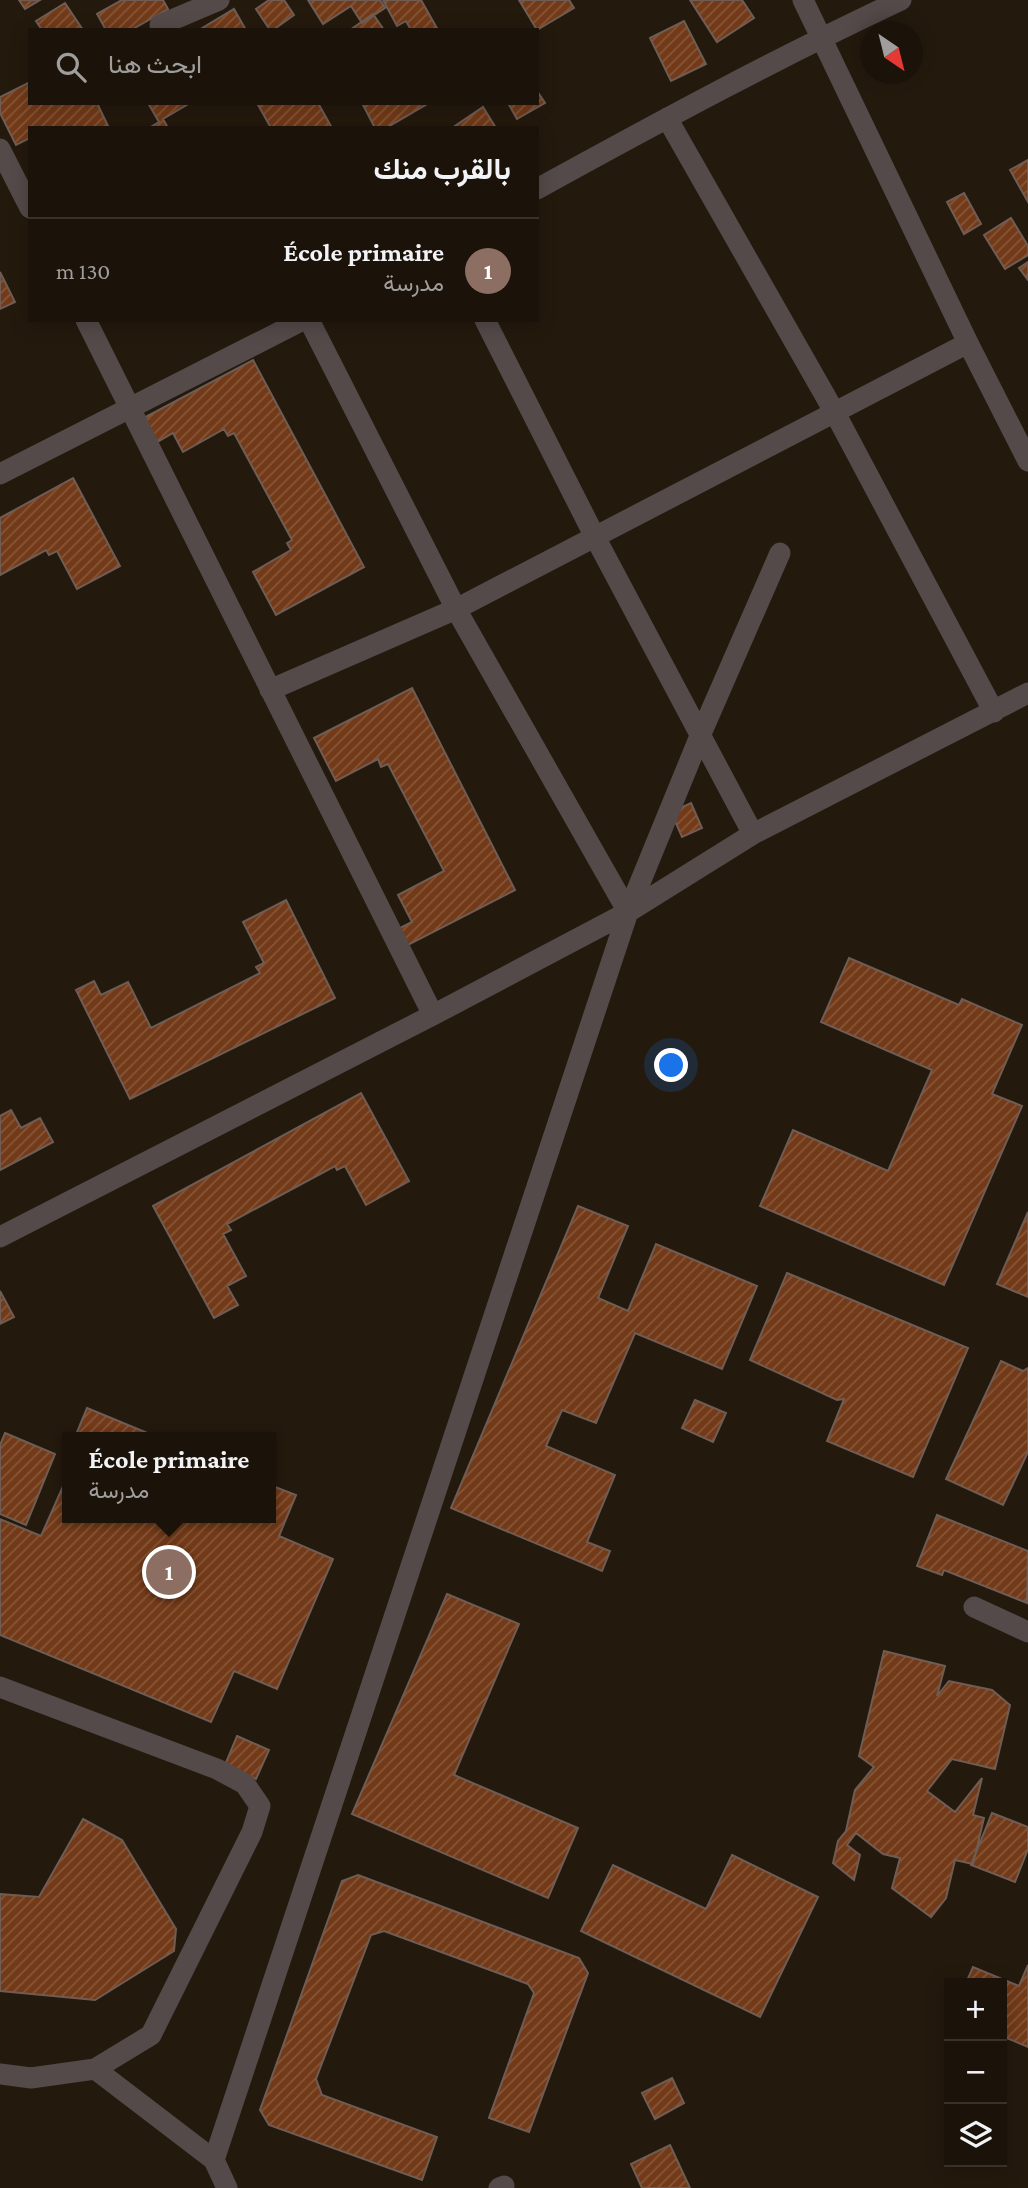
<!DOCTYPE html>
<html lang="ar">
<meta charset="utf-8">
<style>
:root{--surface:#1b130a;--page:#241c13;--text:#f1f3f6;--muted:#a09e9c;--line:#39322b;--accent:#b45309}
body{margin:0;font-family:"Crimson Pro",Vazirmatn,serif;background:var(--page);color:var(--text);direction:rtl}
.controls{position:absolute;right:21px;bottom:21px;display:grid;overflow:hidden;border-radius:0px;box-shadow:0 4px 18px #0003}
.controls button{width:63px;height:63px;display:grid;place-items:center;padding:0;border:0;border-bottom:2px solid var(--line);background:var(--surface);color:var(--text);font:35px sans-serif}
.compass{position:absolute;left:860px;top:21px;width:63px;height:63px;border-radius:50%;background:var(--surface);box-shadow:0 4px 18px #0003;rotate:145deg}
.you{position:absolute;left:672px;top:1066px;width:24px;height:24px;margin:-18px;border:5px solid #fff;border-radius:50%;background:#1a73e8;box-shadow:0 0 0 10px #1a73e833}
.badge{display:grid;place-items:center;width:46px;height:46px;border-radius:50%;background:var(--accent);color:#fff;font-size:23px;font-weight:700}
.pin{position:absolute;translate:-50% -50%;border:4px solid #fff;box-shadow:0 2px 7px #0006}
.popup{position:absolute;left:62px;top:1432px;width:214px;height:91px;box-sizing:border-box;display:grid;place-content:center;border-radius:0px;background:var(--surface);filter:drop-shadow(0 2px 5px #0005);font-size:23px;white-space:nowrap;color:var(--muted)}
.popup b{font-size:26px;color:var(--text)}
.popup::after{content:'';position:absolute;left:50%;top:100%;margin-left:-14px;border:14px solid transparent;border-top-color:var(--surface)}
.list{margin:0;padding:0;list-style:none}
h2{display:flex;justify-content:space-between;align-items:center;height:91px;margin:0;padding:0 28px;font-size:30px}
h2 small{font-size:23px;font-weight:400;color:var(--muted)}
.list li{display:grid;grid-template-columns:46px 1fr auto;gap:21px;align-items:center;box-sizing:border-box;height:105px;padding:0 28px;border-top:2px solid var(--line)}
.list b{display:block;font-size:26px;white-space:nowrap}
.list p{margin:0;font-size:23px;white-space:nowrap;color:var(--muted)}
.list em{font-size:23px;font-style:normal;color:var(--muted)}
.icon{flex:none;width:38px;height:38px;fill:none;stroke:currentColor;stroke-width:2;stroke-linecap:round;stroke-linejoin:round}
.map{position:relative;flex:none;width:1028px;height:2188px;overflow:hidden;direction:ltr}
.search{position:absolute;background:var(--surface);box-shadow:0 4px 18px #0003;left:28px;top:28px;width:511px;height:77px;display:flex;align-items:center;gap:18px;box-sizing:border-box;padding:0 24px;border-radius:0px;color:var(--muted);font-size:26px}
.panel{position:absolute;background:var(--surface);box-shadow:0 4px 18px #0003;left:28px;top:126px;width:511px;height:196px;border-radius:0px;direction:rtl}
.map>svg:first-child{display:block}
.building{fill:url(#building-hatch);stroke:#6f5d55;stroke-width:2}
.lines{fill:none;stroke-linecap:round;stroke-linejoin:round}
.minor{stroke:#534a49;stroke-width:21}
</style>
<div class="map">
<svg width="1028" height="2188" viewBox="0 0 1028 2188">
<defs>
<pattern id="building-hatch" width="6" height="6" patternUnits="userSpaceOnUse" patternTransform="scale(1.75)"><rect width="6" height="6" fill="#723a18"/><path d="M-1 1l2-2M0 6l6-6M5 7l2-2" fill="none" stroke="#865638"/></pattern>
</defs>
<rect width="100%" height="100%" fill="#24190d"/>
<!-- building -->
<path class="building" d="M 19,0 L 40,0 L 25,9 Z
M 122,0 L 163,0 L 168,9 L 131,30 L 106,30 L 97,14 Z
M 269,0 L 284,0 L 294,15 L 273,30 L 270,30 L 256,9 Z
M 308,0 L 380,0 L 385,8 L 362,23 L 351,6 L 323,24 Z
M 383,0 L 421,0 L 438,30 L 411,30 L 406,21 L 397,26 Z
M 519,0 L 569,0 L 574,8 L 537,30 Z
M 690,0 L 742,0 L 754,18 L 717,42 Z
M 65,3 L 83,30 L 42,30 L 36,21 Z
M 234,9 L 246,30 L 199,30 Z
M 373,14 L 384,30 L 350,30 Z
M 684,21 L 706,64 L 671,81 L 650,38 Z
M 30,82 L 30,103 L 97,103 L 109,128 L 30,128 L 30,138 L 16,145 L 0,113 L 0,97 Z
M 537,91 L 545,103 L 517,119 L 508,103 L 537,103 Z
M 148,103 L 190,103 L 163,119 L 168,128 L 149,128 L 159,122 Z
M 257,103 L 318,103 L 332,128 L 271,128 Z
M 362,103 L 429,103 L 386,128 L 375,128 Z
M 483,107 L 496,128 L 452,128 Z
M 1028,160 L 1028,202 L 1010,170 Z
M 964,193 L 981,224 L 964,234 L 947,202 Z
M 1011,218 L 1028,246 L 1028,255 L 1005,269 L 984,235 Z
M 1028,262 L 1028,280 L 1019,268 Z
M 0,272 L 15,302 L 0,309 Z
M 253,360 L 364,567 L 276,615 L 253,572 L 291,550 L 287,543 L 292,540 L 234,433 L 228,436 L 224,429 L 183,452 L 173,433 L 154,444 L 140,420 Z
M 73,478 L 120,566 L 77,589 L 57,551 L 49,555 L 46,550 L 0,575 L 0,518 Z
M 412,688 L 515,890 L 406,946 L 398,929 L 412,922 L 398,895 L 444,871 L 388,764 L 381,767 L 378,759 L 336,781 L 314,738 Z
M 691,803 L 702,828 L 682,837 L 671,812 Z
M 286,900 L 335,998 L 130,1099 L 76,990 L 94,981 L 101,995 L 128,982 L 151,1028 L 260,973 L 256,967 L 264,963 L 243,922 Z
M 849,958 L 959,1005 L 962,999 L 1022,1025 L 992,1094 L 1022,1106 L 944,1285 L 760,1206 L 793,1130 L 888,1171 L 932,1070 L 821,1022 Z
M 361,1093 L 409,1181 L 366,1205 L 345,1166 L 337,1170 L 335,1166 L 227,1224 L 231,1230 L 223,1234 L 246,1276 L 227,1286 L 238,1305 L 214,1318 L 153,1206 Z
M 11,1110 L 21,1128 L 40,1118 L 53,1142 L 0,1170 L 0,1116 Z
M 578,1206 L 628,1226 L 598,1298 L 628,1311 L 656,1244 L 757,1286 L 722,1369 L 635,1333 L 596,1423 L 562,1410 L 546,1446 L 615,1475 L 587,1542 L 610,1551 L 602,1571 L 451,1508 Z
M 1028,1212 L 1028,1297 L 997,1284 Z
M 787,1273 L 968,1348 L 913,1477 L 827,1441 L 844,1399 L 837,1400 L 750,1360 Z
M 0,1291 L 14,1317 L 0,1324 Z
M 1001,1361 L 1023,1371 L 1028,1368 L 1028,1452 L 1003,1505 L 946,1479 Z
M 695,1400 L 726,1413 L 713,1442 L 682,1428 Z
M 87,1408 L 157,1437 L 75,1437 Z
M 5,1433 L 55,1454 L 26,1525 L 0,1514 L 0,1445 Z
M 68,1475 L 68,1518 L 270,1518 L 270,1485 L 296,1495 L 279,1536 L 333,1559 L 277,1689 L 234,1671 L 211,1722 L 0,1635 L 0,1519 L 41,1536 Z
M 937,1515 L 1028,1551 L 1027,1603 L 944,1570 L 942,1575 L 917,1566 Z
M 447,1594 L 519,1624 L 454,1775 L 578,1828 L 548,1898 L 352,1814 Z
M 884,1651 L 945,1666 L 937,1696 L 949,1681 L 992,1690 L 1010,1705 L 995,1769 L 952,1759 L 927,1791 L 955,1812 L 982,1778 L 973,1815 L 984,1818 L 973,1864 L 955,1860 L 946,1898 L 931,1917 L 892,1888 L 900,1858 L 883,1854 L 856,1833 L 847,1845 L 860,1855 L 854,1880 L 833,1863 L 838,1841 L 846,1831 L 855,1790 L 874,1767 L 859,1756 Z
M 237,1736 L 269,1750 L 256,1779 L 225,1765 Z
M 992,1813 L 1028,1827 L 1028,1849 L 1015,1882 L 971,1865 Z
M 83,1819 L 122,1840 L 176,1929 L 174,1951 L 95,2000 L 0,1991 L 0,1894 L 39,1897 Z
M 732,1855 L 818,1897 L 760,2017 L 581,1931 L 613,1865 L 706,1909 Z
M 358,1875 L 579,1958 L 588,1973 L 529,2132 L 489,2118 L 534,1993 L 528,1984 L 384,1931 L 371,1935 L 316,2079 L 322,2095 L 437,2137 L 422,2180 L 269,2125 L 260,2110 L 342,1881 Z
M 1028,1965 L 1028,2047 L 1002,2036 L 1002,1983 L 966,1983 L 973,1967 L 1019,1986 Z
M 672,2078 L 684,2103 L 655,2119 L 642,2093 Z
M 670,2145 L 690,2188 L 642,2188 L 631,2164 Z"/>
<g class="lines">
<!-- minor -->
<path class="minor" d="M 803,0 L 968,343 L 1028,461
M 160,25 L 219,0
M 667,118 L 835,413 L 994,712
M 0,149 L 30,208
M 537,189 C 657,123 777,58 901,0
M 86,320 L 433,1015
M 309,320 L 456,609 L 628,912
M 485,320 L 595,537 L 753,834
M 0,474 L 303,320
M 270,690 L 456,609 L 968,343
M 0,1237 L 433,1015 L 628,912 L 753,834 L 1028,693
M 974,1607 L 1028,1632
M 0,1687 L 217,1769 L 245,1784 L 260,1806 L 252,1832 L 151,2035 L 95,2069 L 31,2078 L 0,2074
M 95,2069 L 214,2160 L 227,2188
M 214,2160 L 628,912 L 700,736 L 780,553
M 499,2188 L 504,2186"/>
</g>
</svg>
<div class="controls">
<button>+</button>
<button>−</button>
<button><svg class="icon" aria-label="layers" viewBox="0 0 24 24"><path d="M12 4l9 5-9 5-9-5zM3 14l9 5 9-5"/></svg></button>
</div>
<svg class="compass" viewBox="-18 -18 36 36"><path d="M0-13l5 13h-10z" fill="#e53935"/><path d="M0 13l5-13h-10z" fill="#a09e9c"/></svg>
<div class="you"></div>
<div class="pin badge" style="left:169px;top:1572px;background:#8d6e63">1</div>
<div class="popup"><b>École primaire</b>مدرسة</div>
<div class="search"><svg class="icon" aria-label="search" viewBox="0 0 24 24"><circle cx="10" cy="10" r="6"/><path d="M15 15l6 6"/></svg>ابحث هنا</div>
<section class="panel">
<h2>بالقرب منك<small></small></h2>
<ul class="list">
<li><span class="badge" style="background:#8d6e63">1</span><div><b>École primaire</b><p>مدرسة</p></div><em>130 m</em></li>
</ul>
</section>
</div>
